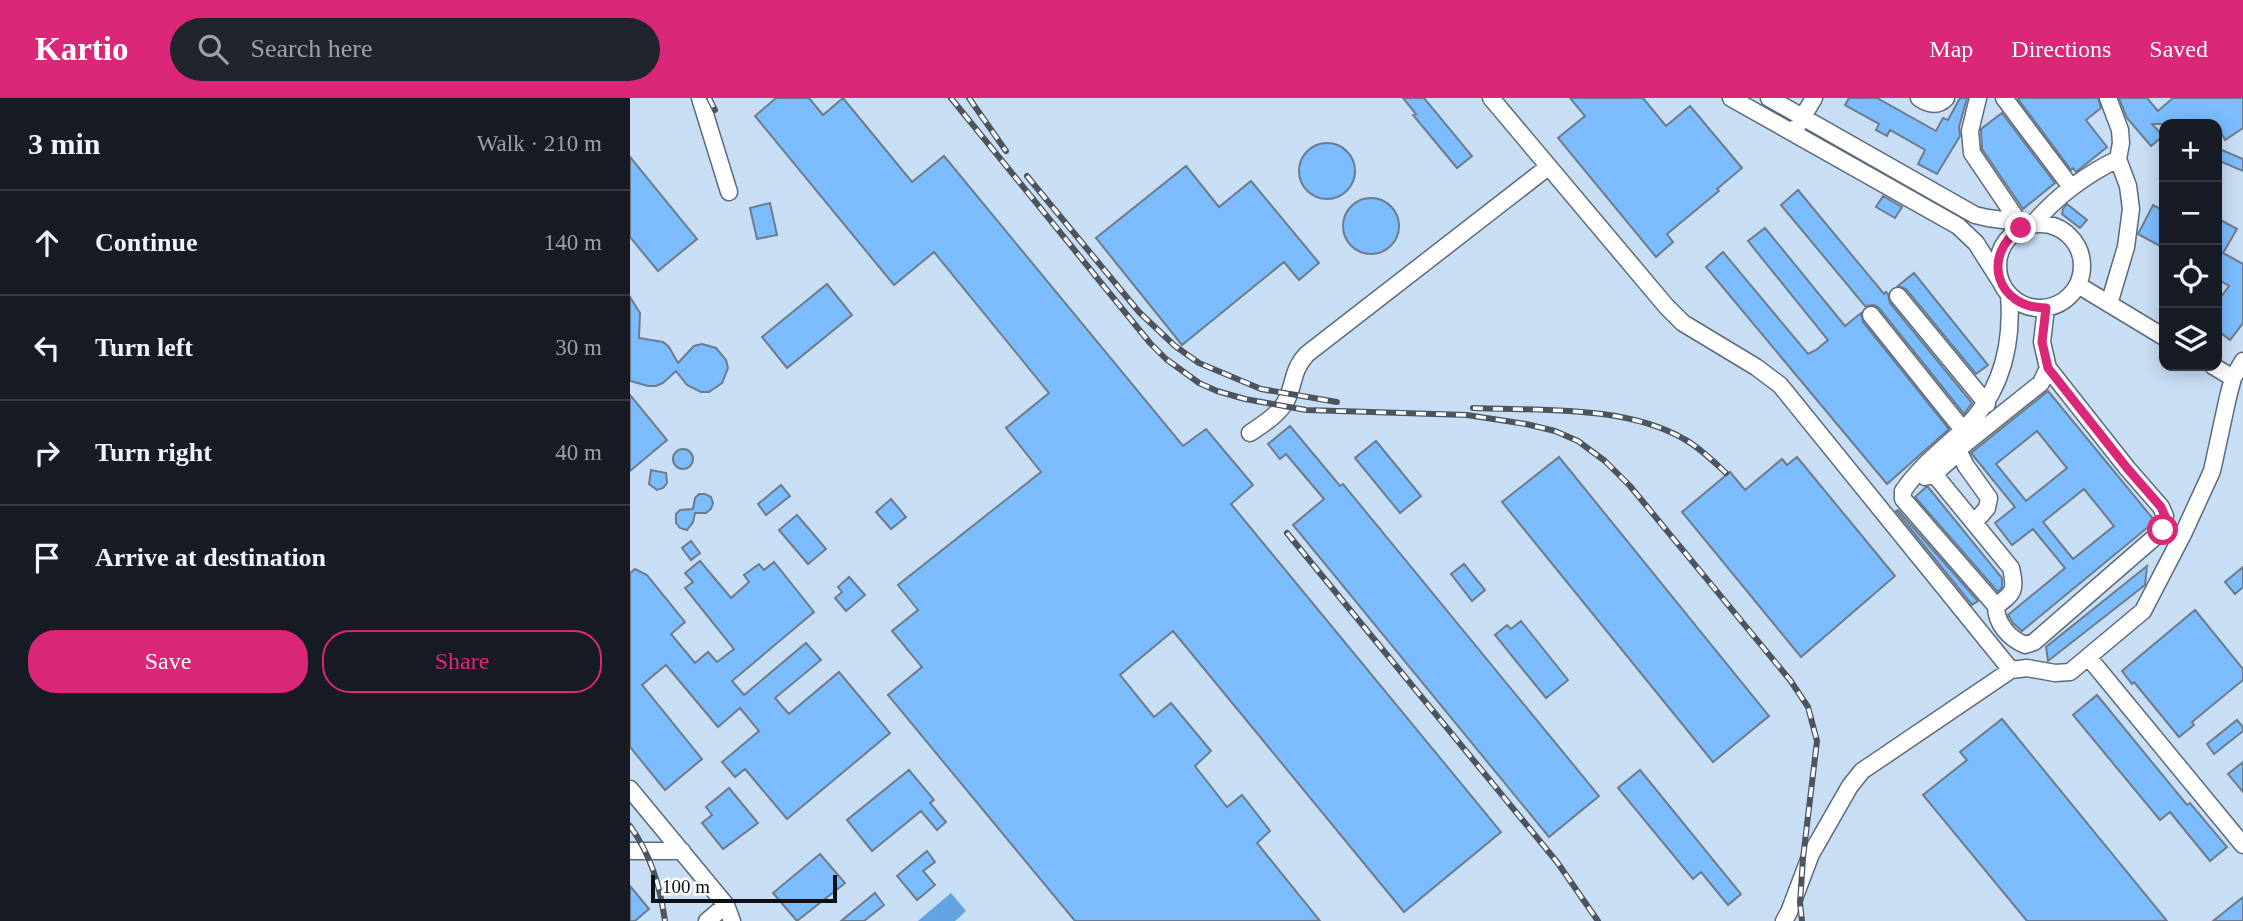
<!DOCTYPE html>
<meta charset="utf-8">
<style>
:root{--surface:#171b24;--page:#20242c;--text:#f1f3f6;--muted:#9ea1a6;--line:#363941;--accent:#db2777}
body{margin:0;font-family:Georgia,serif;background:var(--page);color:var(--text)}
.controls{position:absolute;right:21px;top:21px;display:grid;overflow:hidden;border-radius:14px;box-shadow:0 4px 18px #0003}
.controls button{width:63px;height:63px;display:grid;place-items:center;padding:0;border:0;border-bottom:2px solid var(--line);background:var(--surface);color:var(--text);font:35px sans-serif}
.scale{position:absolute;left:21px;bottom:18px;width:186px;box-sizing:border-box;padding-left:7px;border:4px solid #0b1117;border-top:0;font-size:19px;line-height:24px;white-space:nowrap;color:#0b1117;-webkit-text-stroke:5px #fff;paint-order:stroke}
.stop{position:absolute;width:21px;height:21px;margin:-16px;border:5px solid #db2777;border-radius:50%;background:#fff}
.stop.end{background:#db2777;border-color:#fff;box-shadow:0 2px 7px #0008}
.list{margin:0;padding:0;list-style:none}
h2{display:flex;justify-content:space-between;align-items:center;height:91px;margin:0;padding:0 28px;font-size:30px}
h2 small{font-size:23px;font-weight:400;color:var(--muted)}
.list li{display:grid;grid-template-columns:46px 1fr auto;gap:21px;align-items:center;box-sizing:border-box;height:105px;padding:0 28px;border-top:2px solid var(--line)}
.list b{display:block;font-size:26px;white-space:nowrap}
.list em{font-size:23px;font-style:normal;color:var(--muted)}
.actions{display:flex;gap:14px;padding:21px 28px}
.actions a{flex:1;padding:16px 0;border:2px solid var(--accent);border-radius:28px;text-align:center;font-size:24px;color:var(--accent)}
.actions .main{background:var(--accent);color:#fff}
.icon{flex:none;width:38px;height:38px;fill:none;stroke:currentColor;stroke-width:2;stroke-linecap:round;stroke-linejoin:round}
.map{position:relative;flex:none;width:1613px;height:823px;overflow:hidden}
header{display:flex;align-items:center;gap:42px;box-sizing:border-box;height:98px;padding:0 35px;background:var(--accent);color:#fff}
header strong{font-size:33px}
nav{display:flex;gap:38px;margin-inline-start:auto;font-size:24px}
.search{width:490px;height:63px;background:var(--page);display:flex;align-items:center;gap:18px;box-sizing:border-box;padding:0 24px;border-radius:38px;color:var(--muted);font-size:26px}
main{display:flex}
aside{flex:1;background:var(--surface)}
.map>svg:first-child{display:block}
.built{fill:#c8def5;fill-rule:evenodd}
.water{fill:#62a3e2}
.building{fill:#7bbdfe;stroke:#6d7b8b;stroke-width:2;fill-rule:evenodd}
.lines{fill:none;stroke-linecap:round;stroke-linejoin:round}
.minor-casing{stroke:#5c6b7a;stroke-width:19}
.minor{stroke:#fff;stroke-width:16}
.rail-casing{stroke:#4c555f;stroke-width:6}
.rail{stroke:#fff;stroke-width:3.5;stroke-dasharray:10;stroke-linecap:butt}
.route{stroke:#db2777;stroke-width:9}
</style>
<header>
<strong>Kartio</strong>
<div class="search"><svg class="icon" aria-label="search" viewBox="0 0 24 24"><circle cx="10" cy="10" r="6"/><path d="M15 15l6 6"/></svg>Search here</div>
<nav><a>Map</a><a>Directions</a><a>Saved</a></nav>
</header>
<main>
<aside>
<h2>3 min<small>Walk · 210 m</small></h2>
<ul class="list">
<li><svg class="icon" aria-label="ahead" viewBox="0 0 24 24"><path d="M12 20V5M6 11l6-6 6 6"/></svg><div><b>Continue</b></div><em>140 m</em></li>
<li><svg class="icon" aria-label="left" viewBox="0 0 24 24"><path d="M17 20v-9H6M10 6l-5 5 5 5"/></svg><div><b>Turn left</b></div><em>30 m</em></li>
<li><svg class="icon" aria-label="right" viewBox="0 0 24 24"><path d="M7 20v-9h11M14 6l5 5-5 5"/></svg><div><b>Turn right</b></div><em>40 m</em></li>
<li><svg class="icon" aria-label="arrive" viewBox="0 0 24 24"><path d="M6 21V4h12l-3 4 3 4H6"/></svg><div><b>Arrive at destination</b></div></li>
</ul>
<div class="actions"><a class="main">Save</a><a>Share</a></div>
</aside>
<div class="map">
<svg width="1613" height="823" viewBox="0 0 1613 823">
<rect width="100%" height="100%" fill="#d9eafb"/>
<!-- built -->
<path class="built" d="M 0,0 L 1613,0 L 1613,823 L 0,823 ZM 1534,26 L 1587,26 L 1587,268 L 1534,268 Z"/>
<!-- water -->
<path class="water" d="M 321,795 L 336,813 L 325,823 L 288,823 Z"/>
<!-- building -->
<path class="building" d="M 146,0 L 179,0 L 193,17 L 213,0 L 282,84 L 314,58 L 553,348 L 576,331 L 623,387 L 601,406 L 871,734 L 774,814 L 543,533 L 490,577 L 524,619 L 541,605 L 581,653 L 565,668 L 597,709 L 612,697 L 640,733 L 627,745 L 690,823 L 445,823 L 258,597 L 292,569 L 262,533 L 288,512 L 268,487 L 411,374 L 376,330 L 419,295 L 304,154 L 264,187 L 125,18 Z
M 773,0 L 794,0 L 842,58 L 827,70 L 783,17 L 786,16 Z
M 940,0 L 1013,0 L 1036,28 L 1060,8 L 1112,70 L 1087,91 L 1089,93 L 1037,136 L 1043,144 L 1026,159 L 928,40 L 955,18 Z
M 1219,0 L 1247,0 L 1306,33 L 1313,20 L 1318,22 L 1330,0 L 1337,0 L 1329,29 L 1330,38 L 1307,76 L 1288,66 L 1295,52 L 1260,32 L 1257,38 L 1246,32 L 1249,26 L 1215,7 Z
M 1390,0 L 1468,0 L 1471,10 L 1456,22 L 1477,49 L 1446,74 L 1443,70 L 1441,72 L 1388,1 Z
M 1489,0 L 1517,0 L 1528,13 L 1543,0 L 1613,0 L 1613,30 L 1595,42 L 1587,26 L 1522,26 L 1533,38 L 1521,48 L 1497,20 Z
M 1372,15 L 1425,85 L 1393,111 L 1352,51 L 1351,31 Z
M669 73a28 28 0 1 1 56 0a28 28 0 1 1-56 0Z
M 1587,50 L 1613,61 L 1613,73 L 1587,62 Z
M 0,59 L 67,141 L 28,173 L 0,139 Z
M 556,68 L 589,109 L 621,83 L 689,165 L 669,182 L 654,164 L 552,247 L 466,140 Z
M 1168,92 L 1254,196 L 1256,194 L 1258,196 L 1260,205 L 1342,305 L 1334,316 L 1249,210 L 1244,207 L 1235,208 L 1151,107 Z
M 1253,98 L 1272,109 L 1265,120 L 1246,109 Z
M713 128a28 28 0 1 1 56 0a28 28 0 1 1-56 0Z
M 140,105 L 147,137 L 127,141 L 120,110 Z
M 1437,106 L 1457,122 L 1450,130 L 1432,116 L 1433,111 Z
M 1523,107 L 1534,113 L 1534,150 L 1508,136 Z
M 1587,120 L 1607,131 L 1593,155 L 1613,166 L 1613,225 L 1600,242 L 1587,232 L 1587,204 L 1599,188 L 1587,181 Z
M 1135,130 L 1215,228 L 1231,215 L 1233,224 L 1319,331 L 1257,386 L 1076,169 L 1093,154 L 1178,256 L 1186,252 L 1198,242 L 1118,143 Z
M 1284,175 L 1358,267 L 1346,276 L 1276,191 L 1268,188 Z
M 197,186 L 222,217 L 157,270 L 132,239 Z
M 0,199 L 10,215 L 9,240 L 33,244 L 39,249 L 48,265 L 64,248 L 72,246 L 86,250 L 96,262 L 98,270 L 92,285 L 79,294 L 71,294 L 57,287 L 46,273 L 33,285 L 26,288 L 18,288 L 0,283 Z
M 1418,293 L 1524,422 L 1523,425 L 1392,533 L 1383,525 L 1378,517 L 1435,470 L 1403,431 L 1382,447 L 1365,425 L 1385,409 L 1341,355 ZM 1407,333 L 1437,370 L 1396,403 L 1366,366 ZM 1454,391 L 1484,428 L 1443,461 L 1413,424 Z
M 0,297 L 37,342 L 0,373 Z
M 660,328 L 710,388 L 713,386 L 969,698 L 919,739 L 663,427 L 694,401 L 656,356 L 650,361 L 638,346 Z
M 746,343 L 791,398 L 770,415 L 725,360 Z
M43 361a10 10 0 1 1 20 0a10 10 0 1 1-20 0Z
M 929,359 L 1139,618 L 1083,664 L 872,404 Z
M 1167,359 L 1265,478 L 1171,559 L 1052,414 L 1100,374 L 1115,392 L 1152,361 L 1157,367 Z
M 21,372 L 36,375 L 37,385 L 33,390 L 27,392 L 19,386 Z
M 151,387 L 160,398 L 136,417 L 128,406 Z
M 1296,389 L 1298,389 L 1372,480 L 1372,489 L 1368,494 L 1285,399 Z
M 69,396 L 75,396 L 81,399 L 83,405 L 81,411 L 76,415 L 65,415 L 63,424 L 57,432 L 50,430 L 46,425 L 46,416 L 50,412 L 63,411 L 65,400 Z
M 261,401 L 276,419 L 261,431 L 246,414 Z
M 1268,412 L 1348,503 L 1342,507 L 1266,413 Z
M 167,417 L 196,451 L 178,466 L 149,432 Z
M 61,443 L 70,455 L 61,462 L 52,450 Z
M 70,463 L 101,500 L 119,484 L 114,477 L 129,466 L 134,472 L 144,464 L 184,514 L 102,583 L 114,597 L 176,545 L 191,562 L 145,600 L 159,616 L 209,574 L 260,635 L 157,721 L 115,671 L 105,679 L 92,664 L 129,633 L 110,610 L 88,629 L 36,567 L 12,587 L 72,661 L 35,692 L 0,649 L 0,475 L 5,471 L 17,477 L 55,524 L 41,536 L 65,565 L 78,554 L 87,564 L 104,551 L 55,490 L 63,484 L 55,475 Z
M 834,466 L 855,492 L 842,503 L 821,476 Z
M 1517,468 L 1515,487 L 1418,563 L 1416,549 Z
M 1613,469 L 1613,489 L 1605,496 L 1595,484 Z
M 219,479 L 235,497 L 216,513 L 205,500 L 212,494 L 208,489 Z
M 1565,512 L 1613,571 L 1613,582 L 1562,624 L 1564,627 L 1549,639 L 1504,584 L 1502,586 L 1492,573 Z
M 891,523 L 938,582 L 916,600 L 865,537 L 877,527 L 881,531 Z
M 1467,597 L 1557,707 L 1560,705 L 1597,749 L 1580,763 L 1540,714 L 1530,722 L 1443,617 Z
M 1372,621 L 1537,823 L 1397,823 L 1293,697 L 1337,662 L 1330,654 Z
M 1607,622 L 1613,629 L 1613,633 L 1584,656 L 1577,646 Z
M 1613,664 L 1613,694 L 1598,676 Z
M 279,672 L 304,702 L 300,705 L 316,724 L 307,732 L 291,713 L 242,753 L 217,722 Z
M 1010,672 L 1111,796 L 1098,807 L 1071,774 L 1063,781 L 988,690 Z
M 99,690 L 128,725 L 93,751 L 72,725 L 82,717 L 76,709 Z
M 297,753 L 305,764 L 293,773 L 305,787 L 287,802 L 267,778 Z
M 190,756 L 215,785 L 167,823 L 143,795 Z
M 0,788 L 19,811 L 5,823 L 0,823 Z
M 245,795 L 254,807 L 234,823 L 211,823 Z
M 1613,799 L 1613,823 L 1583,823 Z"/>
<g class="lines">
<!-- minor casing -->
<g class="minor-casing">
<path id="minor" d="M 70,0 L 99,94
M 861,0 L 1036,208 L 1053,225 L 1126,269 L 1150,287 L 1381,572
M 1101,0 L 1328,128 L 1346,145 L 1372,186
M 1139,0 L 1345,117 L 1358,120 L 1403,126 C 1427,98 1455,77 1488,61
M 1289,0 C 1299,7 1307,9 1316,0
M 1348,0 L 1340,33 L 1342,55 L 1388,123
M 1374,0 L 1441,89
M 1478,0 L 1490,32 L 1491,45 L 1488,61 L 1498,88 L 1501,111 L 1496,149 L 1479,206
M 1168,27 L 1184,0
M1368 168a42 42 0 1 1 84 0a42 42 0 1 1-84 0Z
M 1448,187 L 1534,239
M 1268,198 L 1357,306
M 1241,217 L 1333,332
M 1583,268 L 1603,280
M 620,335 C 633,326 650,316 657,301 C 665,284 662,272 677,256 L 918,69
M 1304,376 L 1381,470 C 1386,493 1384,495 1366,508 C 1366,526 1379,540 1395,547 L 1404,544 L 1533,432 L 1535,418 L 1531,409 L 1497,370 L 1418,270 L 1412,244 L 1416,210
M 1295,379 L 1304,376 L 1329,354
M 1345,424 L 1357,410 L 1359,400 L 1336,368 L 1329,354 L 1331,349 L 1411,285 L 1418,270
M 1366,508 L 1273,401 L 1273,393 C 1290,368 1312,352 1334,331 C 1371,295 1383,248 1379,197
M 1459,560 L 1613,747
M 0,691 L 96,807 L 102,823
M 0,753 L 52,753
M 77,823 L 96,807
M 1154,823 L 1159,814 L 1181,756 L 1220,688 L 1232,673 L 1381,572 L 1397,570 L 1425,575 L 1440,574 L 1513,513 L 1554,434 L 1582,373 L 1598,299 L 1603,280 L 1613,263"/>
</g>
<!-- minor -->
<use href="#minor" class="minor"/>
<!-- rail casing -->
<g class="rail-casing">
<path id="rail" d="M 79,0 L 85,12
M 321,0 L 520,245 L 536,261 L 569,285 L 587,293 L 615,301 L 676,312 L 837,317 L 896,326 L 925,333 L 948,343 L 975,363 L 1000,388 L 1160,582 L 1178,609 L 1187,643 L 1173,760 L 1170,805 L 1172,823
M 339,0 L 376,53
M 397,78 L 509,214 L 545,248 L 569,265 L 631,291 L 707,304
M 843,310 C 910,313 995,307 1054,341 C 1069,349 1083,363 1096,375
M 657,435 L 927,764 L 968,823
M 0,728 C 21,757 30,788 35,823"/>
</g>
<!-- rail -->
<use href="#rail" class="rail"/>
</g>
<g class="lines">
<!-- route -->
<path class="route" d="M 1391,130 C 1350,158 1367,210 1416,210 L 1412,244 L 1418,270 L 1497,370 L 1531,409 L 1535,418 L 1533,432"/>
</g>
</svg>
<div class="controls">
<button>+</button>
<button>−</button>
<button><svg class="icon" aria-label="locate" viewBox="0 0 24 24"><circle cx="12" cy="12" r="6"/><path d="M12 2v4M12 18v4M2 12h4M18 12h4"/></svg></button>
<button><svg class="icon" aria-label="layers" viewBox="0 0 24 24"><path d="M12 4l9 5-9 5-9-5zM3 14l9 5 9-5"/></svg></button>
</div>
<div class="scale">100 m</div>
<div class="stop" style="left:1533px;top:432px"></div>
<div class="stop end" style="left:1391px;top:130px"></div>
</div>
</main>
